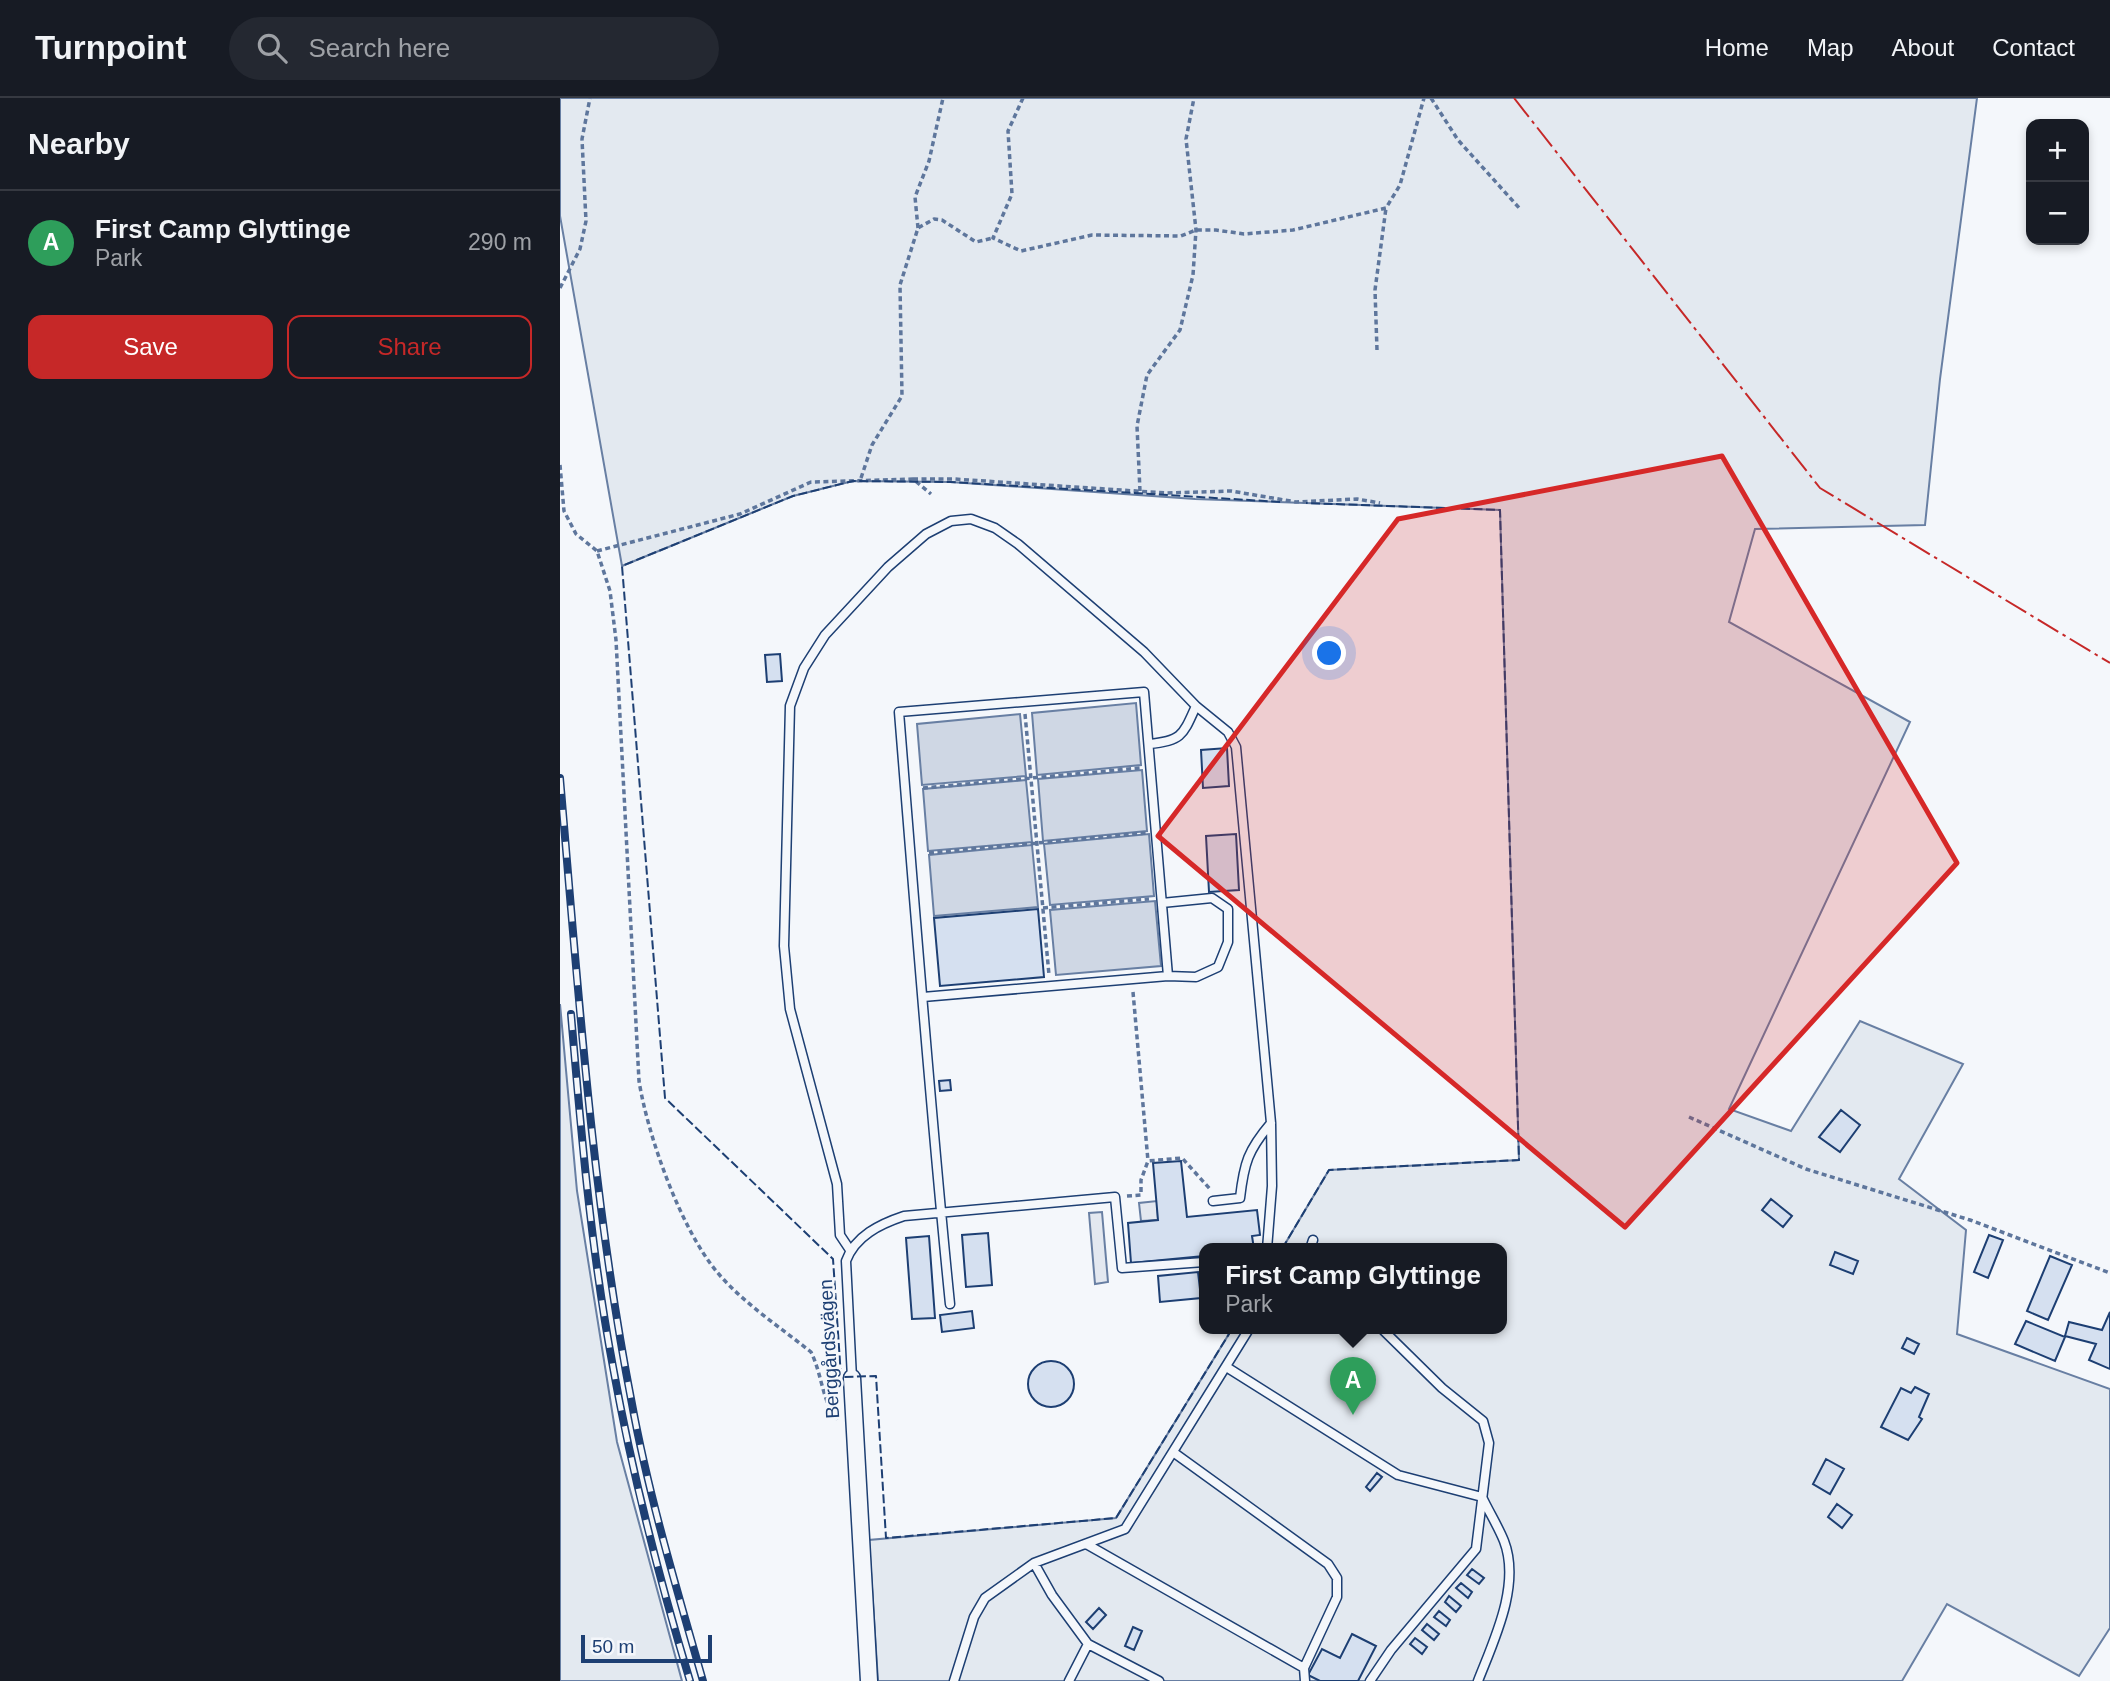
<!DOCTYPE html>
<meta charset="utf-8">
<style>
:root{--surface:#171b24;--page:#242831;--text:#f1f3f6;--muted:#9ea1a6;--line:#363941;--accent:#c62828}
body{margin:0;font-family:Helvetica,sans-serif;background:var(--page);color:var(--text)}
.controls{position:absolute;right:21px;top:21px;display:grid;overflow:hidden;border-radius:14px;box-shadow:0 4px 10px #0003}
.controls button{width:63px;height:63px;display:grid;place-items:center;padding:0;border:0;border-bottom:2px solid var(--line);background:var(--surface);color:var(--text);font:35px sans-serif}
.scale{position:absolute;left:21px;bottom:18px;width:131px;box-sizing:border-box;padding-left:7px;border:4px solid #1d3f73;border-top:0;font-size:19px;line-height:24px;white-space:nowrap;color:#1d3f73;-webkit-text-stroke:5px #f4f7fb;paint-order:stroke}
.you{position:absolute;left:770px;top:556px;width:24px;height:24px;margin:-18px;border:5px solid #fff;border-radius:50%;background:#1a73e8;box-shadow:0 0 0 10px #1a73e833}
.badge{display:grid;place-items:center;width:46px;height:46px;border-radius:50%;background:var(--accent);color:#fff;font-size:23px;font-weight:700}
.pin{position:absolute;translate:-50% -58px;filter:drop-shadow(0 2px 4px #0008)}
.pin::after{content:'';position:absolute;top:37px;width:24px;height:21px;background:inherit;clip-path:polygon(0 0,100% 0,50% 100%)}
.popup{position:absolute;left:639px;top:1145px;width:308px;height:91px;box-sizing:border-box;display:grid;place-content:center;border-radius:14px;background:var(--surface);filter:drop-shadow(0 2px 5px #0005);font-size:23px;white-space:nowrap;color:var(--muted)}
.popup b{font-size:26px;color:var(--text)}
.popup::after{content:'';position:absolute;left:50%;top:100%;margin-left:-14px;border:14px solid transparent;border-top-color:var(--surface)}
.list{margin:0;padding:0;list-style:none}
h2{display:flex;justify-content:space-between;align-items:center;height:91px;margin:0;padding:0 28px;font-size:30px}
h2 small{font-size:23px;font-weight:400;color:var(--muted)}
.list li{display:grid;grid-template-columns:46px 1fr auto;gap:21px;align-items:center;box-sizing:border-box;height:105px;padding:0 28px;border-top:2px solid var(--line)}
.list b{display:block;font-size:26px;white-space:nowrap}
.list p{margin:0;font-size:23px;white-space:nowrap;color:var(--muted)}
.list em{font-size:23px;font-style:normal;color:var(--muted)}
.actions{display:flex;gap:14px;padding:21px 28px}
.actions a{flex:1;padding:16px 0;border:2px solid var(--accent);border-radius:14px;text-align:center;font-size:24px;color:var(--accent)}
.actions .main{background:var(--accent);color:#fff}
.icon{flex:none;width:38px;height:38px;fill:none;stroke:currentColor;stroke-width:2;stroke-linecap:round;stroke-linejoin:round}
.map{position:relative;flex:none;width:1550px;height:1583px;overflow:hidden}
header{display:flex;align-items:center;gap:42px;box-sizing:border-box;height:98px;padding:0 35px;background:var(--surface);border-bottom:2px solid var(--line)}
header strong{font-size:33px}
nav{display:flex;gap:38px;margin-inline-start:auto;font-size:24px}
.search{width:490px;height:63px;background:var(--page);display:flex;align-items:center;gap:18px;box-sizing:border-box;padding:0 24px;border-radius:38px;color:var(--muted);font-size:26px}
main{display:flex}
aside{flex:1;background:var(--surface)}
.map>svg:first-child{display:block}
.green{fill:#e3e9f0;stroke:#687fa3;stroke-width:2}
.parking{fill:#e3e8f0;stroke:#687fa3;stroke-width:2}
.water{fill:#cfd7e4;stroke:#687fa3;stroke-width:2}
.building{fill:#d5e0f0;stroke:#1d3f73;stroke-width:2}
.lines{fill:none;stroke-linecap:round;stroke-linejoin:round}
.lane-casing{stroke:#1d3f73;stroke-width:11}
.street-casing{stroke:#1d3f73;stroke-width:19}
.path{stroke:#5e769c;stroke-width:3.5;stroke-dasharray:5 3.5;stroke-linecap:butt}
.lane{stroke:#f4f7fb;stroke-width:8}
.street{stroke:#f4f7fb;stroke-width:16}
.rail-casing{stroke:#1d3f73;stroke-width:8}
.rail{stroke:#f4f7fb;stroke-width:5;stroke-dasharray:16;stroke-linecap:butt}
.fence{stroke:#1d3f73;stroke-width:2;stroke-dasharray:9 3.5;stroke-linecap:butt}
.power{stroke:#c62828;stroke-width:2;stroke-dasharray:24 5 3.5 5;stroke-linecap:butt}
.marked{fill:#d62828;fill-opacity:0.2;stroke:#d62828;stroke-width:5;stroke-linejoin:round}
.labels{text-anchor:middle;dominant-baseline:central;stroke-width:5;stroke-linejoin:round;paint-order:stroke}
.street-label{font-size:19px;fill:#1d3f73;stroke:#f4f7fb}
</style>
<header>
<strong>Turnpoint</strong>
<div class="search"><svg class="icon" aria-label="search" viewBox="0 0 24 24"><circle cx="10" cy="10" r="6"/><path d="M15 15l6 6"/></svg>Search here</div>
<nav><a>Home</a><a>Map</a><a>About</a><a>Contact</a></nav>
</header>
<main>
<aside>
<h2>Nearby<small></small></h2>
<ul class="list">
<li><span class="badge" style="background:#2e9e5b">A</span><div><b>First Camp Glyttinge</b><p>Park</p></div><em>290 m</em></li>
</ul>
<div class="actions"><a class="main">Save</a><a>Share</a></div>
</aside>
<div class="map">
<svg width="1550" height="1583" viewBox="0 0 1550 1583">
<rect width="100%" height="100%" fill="#f4f7fb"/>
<!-- green -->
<path class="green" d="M 0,0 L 1417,0 L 1380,281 L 1365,427 L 1195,431 L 1169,524 L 1350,624 L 1169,1011 L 1231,1033 L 1300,923 L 1403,966 L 1339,1081 L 1406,1132 L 1397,1236 L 1550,1291 L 1550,1530 L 1519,1578 L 1387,1506 L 1342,1583 L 318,1583 L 309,1442 L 556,1420 L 672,1231 L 942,1231 L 942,1151 L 722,1151 L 769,1072 L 959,1062 L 940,412 L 635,401 L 390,384 L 293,383 L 233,398 L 62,468 L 0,118 Z
M 0,906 L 17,1093 L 57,1344 L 122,1583 L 0,1583 Z"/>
<!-- parking -->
<path class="parking" d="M 597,1103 L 598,1122 L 581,1123 L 579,1105 Z
M 542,1114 L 548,1184 L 535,1186 L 529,1115 Z"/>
<!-- water -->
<path class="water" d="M 576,605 L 581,667 L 477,677 L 472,615 Z
M 460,616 L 466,678 L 362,687 L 357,626 Z
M 582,672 L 587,733 L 483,743 L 478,681 Z
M 466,682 L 472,744 L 368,753 L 363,691 Z
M 589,736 L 594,798 L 490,807 L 484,746 Z
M 472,747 L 478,809 L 374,818 L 369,757 Z
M 595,803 L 601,868 L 496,877 L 490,812 Z"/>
<!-- building -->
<path class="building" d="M 220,556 L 222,583 L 207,584 L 205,557 Z
M 667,650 L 669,688 L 643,690 L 641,652 Z
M 676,736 L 679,792 L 649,794 L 646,738 Z
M 478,811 L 484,879 L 380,888 L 374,820 Z
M 390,982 L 391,992 L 380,993 L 379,983 Z
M 1281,1012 L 1300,1027 L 1280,1054 L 1259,1039 Z
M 621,1063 L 627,1119 L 697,1112 L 700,1137 L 692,1138 L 694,1151 L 644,1151 L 644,1158 L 571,1165 L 568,1125 L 598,1122 L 593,1065 Z
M 1211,1101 L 1232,1118 L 1223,1129 L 1202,1112 Z
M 428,1135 L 432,1187 L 406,1189 L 402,1137 Z
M 1429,1137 L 1443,1142 L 1428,1180 L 1414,1174 Z
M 369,1138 L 375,1220 L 352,1221 L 346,1140 Z
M 1275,1154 L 1298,1163 L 1293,1176 L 1270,1167 Z
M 1490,1158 L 1512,1167 L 1488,1222 L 1467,1213 Z
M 638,1174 L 641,1200 L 600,1204 L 598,1178 Z
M 412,1213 L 414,1230 L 382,1234 L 380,1217 Z
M 1550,1214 L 1550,1271 L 1529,1262 L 1536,1246 L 1505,1238 L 1509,1224 L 1542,1232 Z
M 1466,1223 L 1505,1239 L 1495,1263 L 1455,1246 Z
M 1347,1240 L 1359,1246 L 1354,1256 L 1342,1250 Z
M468 1286a23 23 0 1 1 46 0a23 23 0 1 1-46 0Z
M 1355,1289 L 1369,1296 L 1359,1319 L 1362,1321 L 1348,1342 L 1321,1329 L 1341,1290 L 1351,1295 Z
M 1266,1361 L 1284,1371 L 1270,1396 L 1253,1386 Z
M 817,1375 L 822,1379 L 810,1393 L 806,1389 Z
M 1277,1406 L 1292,1417 L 1282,1430 L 1268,1419 Z
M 912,1471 L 924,1480 L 919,1486 L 907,1477 Z
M 901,1485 L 912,1494 L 908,1500 L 896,1490 Z
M 889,1498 L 901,1508 L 896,1514 L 885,1504 Z
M 539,1510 L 546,1517 L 533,1531 L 526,1524 Z
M 879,1513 L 890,1522 L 886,1528 L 874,1519 Z
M 867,1526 L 879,1536 L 874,1542 L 862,1532 Z
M 573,1529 L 582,1533 L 574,1552 L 565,1548 Z
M 792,1536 L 816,1548 L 798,1583 L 760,1583 L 748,1577 L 762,1551 L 780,1560 Z
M 855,1540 L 867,1549 L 862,1556 L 850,1546 Z"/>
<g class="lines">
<!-- lane casing -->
<g class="lane-casing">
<path id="lane" d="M 636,608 L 668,634 L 676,649 L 711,1025 L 712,1088 L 707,1151
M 602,805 L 652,800 L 668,811 L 668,844 L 658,869 L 636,879 L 608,878
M 363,899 L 608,878 L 584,594 L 339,614 C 355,811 370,1009 390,1206
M 653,1103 L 680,1100 C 684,1065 688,1052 711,1025
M 750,1151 L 753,1142
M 290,1152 L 280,1137 L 277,1086 L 230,911 L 224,848 L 230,608 L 244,570 L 265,537 L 328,469 L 366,436 L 391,423 L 411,421 L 435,430 L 458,446 L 584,554 L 636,608 C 623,637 622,643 589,646
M 668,1270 L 838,1377 L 922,1399 C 929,1414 938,1428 944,1443 C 961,1487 934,1542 918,1583
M 292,1280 L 286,1163 C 295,1138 320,1126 344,1118 L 555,1099 L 562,1170 L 644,1164
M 613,1354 L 768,1466 L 777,1480 L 777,1499 L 744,1570
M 528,1447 L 744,1570 L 745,1583
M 474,1465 L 492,1497 L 528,1546 L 599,1583
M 394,1583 L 414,1519 L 425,1500 L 474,1465 L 565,1431 L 689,1231
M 509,1583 L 528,1546
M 810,1583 L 831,1552 L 916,1451 L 929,1345 L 923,1323 L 882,1290 L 822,1231"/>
</g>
<!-- street casing -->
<g class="street-casing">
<path id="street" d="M 292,1280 L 309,1583"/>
</g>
<!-- path -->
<path class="path" d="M 463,0 L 448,33 L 452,96 L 433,140 L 461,153 L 532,137 L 621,138 L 636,132 L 656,132 L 684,136 L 733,132 L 826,110 L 840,87 L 864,0
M 871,0 L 898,42 L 961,112
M 358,130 L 355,99 L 369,63 L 383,0
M 0,190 L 20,151 L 26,123 L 22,41 L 30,0
M 817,252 L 815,192 L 826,110
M 0,367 L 4,413 L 16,436 L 37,453 L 50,493 L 56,542 L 79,983 C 88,1039 121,1131 157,1174 C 183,1205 220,1229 251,1254 C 262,1276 262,1303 277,1322
M 301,380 L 312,347 L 342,298 L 340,187 L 358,130 L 374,121 L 382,122 L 416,144 L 433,140
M 353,381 L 394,381 L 606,395 L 671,393 L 736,404 L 797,401 L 820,405
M 580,393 L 577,328 L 587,277 L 620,232 L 633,177 L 636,132 L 626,41 L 634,0
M 37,453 L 180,416 L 251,384 L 353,381 L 371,396
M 465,616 L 489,877
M 363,690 L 580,670
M 369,755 L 586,735
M 483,810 L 589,801
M 573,894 L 588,1063
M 1129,1019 L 1246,1071 L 1410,1122 L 1550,1175
M 567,1098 L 581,1097 L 581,1082 L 588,1063 L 622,1060 L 650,1091"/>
<!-- lane -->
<use href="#lane" class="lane"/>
<!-- street -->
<use href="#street" class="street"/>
<!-- rail casing -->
<g class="rail-casing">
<path id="rail" d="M 0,680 C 18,889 32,1100 72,1306 C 89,1399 117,1492 143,1583
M 11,916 C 21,1034 31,1152 53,1269 C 72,1375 99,1480 130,1583"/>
</g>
<!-- rail -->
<use href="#rail" class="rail"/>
<!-- fence -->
<path class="fence" d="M 722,1151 L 769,1072 L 959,1062 L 940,412 L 746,405
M 672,1231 L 556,1420 L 326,1440 L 316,1278 L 281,1279 L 273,1161 L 105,1000 L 62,468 L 233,398 L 293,383 L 390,384 L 722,404"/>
<!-- power -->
<path class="power" d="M 954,0 L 1260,390 L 1550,565"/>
</g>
<!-- marked area -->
<path class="marked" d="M 1162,358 L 1397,765 L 1065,1129 L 598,738 L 838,421 Z"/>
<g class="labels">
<!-- street labels -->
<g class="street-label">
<text transform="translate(269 1251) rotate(-93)">Berggårdsvägen</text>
</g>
</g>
</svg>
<div class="controls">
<button>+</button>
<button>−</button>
</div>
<div class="scale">50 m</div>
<div class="you"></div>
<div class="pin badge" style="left:793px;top:1317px;background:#2e9e5b">A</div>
<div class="popup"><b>First Camp Glyttinge</b>Park</div>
</div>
</main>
